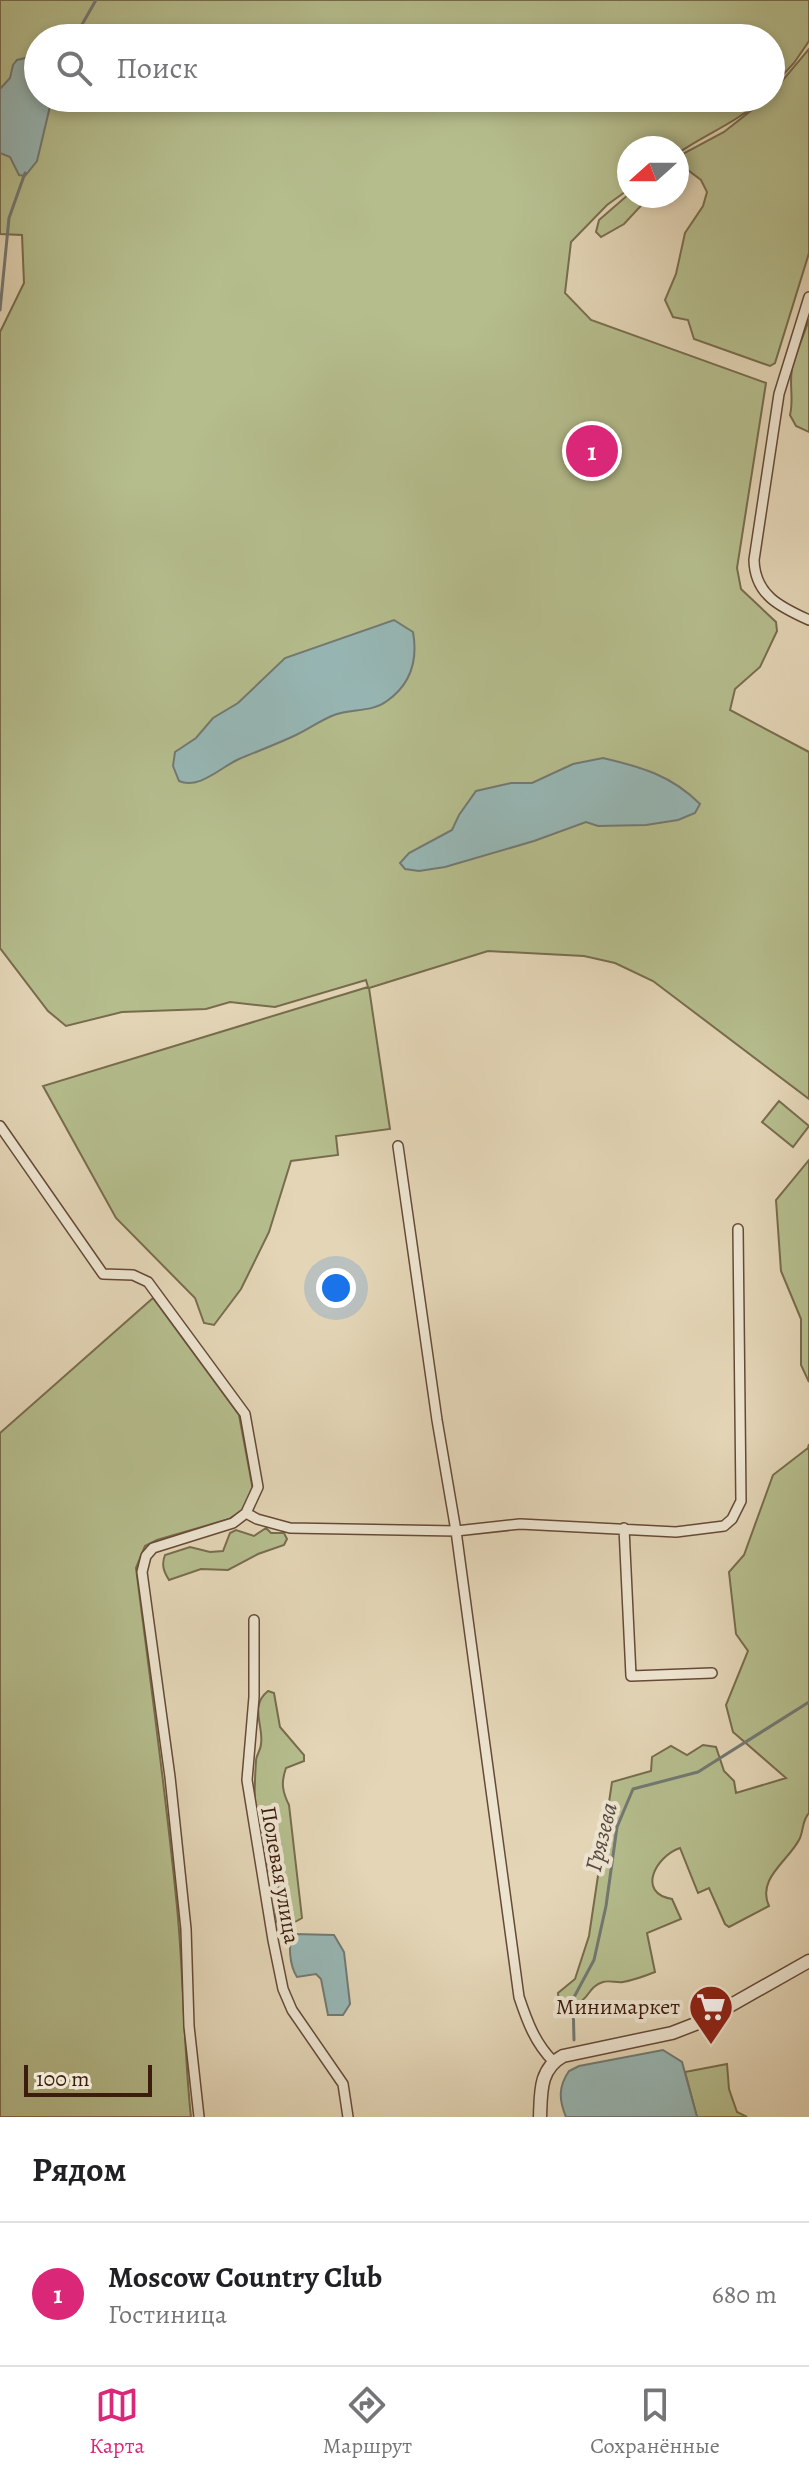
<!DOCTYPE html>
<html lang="ru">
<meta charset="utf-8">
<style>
:root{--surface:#fff;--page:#f6f6f6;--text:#202124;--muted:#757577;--line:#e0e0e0;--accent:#db2777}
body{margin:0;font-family:Alegreya,serif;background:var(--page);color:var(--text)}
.compass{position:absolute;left:617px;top:136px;width:72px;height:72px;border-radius:50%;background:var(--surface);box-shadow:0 4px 12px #0003;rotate:249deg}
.scale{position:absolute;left:24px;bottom:20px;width:128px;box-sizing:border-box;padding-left:8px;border:4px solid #3c1c0d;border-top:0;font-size:22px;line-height:28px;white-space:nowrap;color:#3c1c0d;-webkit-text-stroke:6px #ede4d0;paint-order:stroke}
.you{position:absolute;left:336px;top:1288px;width:28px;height:28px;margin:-20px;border:6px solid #fff;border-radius:50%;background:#1a73e8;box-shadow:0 0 0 12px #1a73e833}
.badge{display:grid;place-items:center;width:52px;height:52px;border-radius:50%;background:var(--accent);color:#fff;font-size:26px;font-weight:700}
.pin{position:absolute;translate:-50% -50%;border:4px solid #fff;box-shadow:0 2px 8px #0006}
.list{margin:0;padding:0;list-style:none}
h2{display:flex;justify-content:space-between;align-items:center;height:104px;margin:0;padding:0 32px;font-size:34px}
h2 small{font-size:26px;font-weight:400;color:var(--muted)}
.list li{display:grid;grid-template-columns:52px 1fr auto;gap:24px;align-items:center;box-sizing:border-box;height:144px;padding:0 32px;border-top:2px solid var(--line)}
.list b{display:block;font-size:30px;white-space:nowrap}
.list p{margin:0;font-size:26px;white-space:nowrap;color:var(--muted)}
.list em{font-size:26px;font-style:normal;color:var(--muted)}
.icon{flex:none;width:44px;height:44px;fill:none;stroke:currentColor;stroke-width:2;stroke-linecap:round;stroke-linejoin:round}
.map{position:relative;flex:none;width:809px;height:2117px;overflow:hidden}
.search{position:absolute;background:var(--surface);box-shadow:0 4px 12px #0003;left:24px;right:24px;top:24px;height:88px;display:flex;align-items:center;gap:20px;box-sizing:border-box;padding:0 28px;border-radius:44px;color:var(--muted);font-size:30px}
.sheet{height:248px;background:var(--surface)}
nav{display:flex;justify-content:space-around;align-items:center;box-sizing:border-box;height:112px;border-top:2px solid var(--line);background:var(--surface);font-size:22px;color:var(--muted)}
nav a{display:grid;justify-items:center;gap:4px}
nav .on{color:var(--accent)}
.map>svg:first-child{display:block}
.green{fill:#b5bd8d;stroke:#786c4d;stroke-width:2}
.water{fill:#97b7b5;stroke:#737972;stroke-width:2}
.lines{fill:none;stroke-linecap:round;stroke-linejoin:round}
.stream{stroke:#737972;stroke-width:3}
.minor-casing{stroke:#664a37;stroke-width:12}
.tertiary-casing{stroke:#664a37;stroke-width:15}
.minor{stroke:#ede4d0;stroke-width:9}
.tertiary{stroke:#ede4d0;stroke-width:12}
.labels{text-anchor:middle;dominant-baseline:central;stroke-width:8;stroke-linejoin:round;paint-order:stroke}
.street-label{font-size:22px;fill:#3c1c0d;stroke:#ede4d0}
.poi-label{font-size:22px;fill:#3c1c0d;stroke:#ede4d0;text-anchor:end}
.water-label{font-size:24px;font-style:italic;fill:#574a3f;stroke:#ede4d0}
</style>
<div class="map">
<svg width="809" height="2117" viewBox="0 0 809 2117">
<rect width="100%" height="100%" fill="#e3d5b6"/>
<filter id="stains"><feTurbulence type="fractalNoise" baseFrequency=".0025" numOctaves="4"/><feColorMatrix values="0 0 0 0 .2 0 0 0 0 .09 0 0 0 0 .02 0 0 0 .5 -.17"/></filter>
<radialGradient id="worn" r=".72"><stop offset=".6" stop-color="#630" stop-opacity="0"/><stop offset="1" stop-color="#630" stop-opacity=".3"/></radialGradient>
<!-- green -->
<path class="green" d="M 0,0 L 809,0 L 809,41 L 794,63 L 771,88 L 771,38 L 38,38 L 38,98 L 762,98 C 741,121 703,135 677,154 L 677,148 L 629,148 L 629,189 L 607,205 L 571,242 L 565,293 L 591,320 L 766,383 L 737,568 L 741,589 L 776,622 L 777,631 L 760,667 L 735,689 L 730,710 L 809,752 L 809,1099 L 653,981 L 615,963 L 584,956 L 488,951 L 369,988 L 390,1129 L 336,1136 L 338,1155 L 291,1161 L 269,1232 L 241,1289 L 214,1325 L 204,1323 L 195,1298 L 116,1218 L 43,1086 L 368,987 L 366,980 L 275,1007 L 230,1002 L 206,1009 L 122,1012 L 66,1026 L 48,1011 L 0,948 L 0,332 L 24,283 L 22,235 L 0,234 Z
M 809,49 L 809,253 L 775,363 L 770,366 L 694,339 L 688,320 L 673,317 L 665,300 L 676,274 L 685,233 L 703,206 L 707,192 L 701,180 L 681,165 L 677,168 L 677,157 L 724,132 L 767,98 L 771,98 L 771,94 Z
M 629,194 L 650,196 L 624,224 L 601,237 L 596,232 L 599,220 Z
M 809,319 L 809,432 L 796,426 L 790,415 C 794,399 789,385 792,369 C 796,352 804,335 809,319 Z
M 779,1101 L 809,1126 L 793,1147 L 762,1122 Z
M 809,1160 L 809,1382 L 801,1365 L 801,1319 L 781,1271 L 776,1200 Z
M 153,1298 L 239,1415 L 253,1490 L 244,1509 L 229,1519 L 157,1540 L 145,1546 L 136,1568 C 150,1678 165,1787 176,1897 C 184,1970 183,2043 191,2117 L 0,2117 L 0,1433 Z
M 809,1444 L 809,1813 C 802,1821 804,1828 800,1838 C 790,1860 756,1878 769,1906 L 729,1927 L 725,1924 L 709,1888 L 698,1893 L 680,1848 C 656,1856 636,1893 672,1899 L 681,1919 L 647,1933 L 655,1972 C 645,1976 634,1980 623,1982 C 617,1983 609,1980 603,1982 C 583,1988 593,2007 559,2005 L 558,1993 L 575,1979 L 589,1936 L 612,1782 L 651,1771 L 652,1757 L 671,1746 L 687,1755 L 703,1745 L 716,1747 L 724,1771 L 734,1781 L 736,1793 L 786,1778 L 733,1732 L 726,1705 L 748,1651 L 736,1634 L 729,1572 L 744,1555 L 773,1475 L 808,1448 Z
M 266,1528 L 271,1533 L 284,1533 L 287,1539 L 284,1545 L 258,1554 L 228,1570 L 201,1569 L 169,1580 C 164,1572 161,1565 165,1555 L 190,1547 L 210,1552 L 223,1551 L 230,1533 L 236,1530 L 254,1536 Z
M 268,1691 L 274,1693 L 280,1727 L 304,1755 L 304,1761 L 286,1768 C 281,1782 282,1791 289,1805 L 302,1918 C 294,1923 286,1927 277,1922 C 272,1903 281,1898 278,1886 C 277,1879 271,1877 268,1871 C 266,1866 264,1859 262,1854 C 253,1825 254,1791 256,1761 C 256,1755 261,1750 261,1744 C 264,1726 249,1706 268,1691 Z
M 727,2064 L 729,2089 L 737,2112 L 747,2117 L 697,2117 L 685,2072 Z"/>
<!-- water -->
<path class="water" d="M 38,55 L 38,98 L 52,98 L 37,161 L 25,176 L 19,175 L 10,157 L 0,153 L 0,89 L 10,78 L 13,65 L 17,60 Z
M 394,620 L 413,632 C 418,660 411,684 387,701 C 371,713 351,708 334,715 C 321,720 309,729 296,735 C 277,744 258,751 239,759 C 221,767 199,790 179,781 L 173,766 L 175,752 L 196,738 L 213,718 L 238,703 L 285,658 Z
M 603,758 C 641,767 671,775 700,804 L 695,813 L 678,820 L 646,825 L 598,826 L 586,822 L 534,841 L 445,867 L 419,871 L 405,869 L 400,863 L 409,853 L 452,830 L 459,815 L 476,791 L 511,783 L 532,783 L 573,764 Z
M 294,1934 L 334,1935 L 344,1952 L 350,2004 L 343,2015 L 328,2015 L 321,1979 L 316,1974 L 297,1977 C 290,1966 287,1944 294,1934 Z
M 663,2050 L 682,2062 L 697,2117 L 566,2117 C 559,2100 558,2087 569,2071 L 579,2066 Z"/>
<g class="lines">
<!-- stream -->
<path class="stream" d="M 80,28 L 96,0
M 0,310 L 9,218 L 25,173
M 574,2040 L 573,1999 L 594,1960 L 606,1906 L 617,1827 L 633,1789 L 698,1772 L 809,1702"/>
<!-- minor casing -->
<g class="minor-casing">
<path id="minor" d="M 809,297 L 779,394 L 754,560 C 755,595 780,607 809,620
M 0,1126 L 103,1274 L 133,1275 L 148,1282 L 245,1414 L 258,1487 L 246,1513 L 233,1523 L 153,1548 L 146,1556 L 142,1572 L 170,1777 L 186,1929 L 189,2026 L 199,2117
M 398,1146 L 437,1420 L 456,1531 L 519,1997 C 527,2021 535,2043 553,2061
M 246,1513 L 257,1519 L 290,1528 L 456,1531 L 520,1524 L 676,1532 L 724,1526 L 732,1519 L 741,1501 L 738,1229
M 624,1528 L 631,1676 L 712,1673
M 254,1620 L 254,1697 L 247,1780 L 273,1940 L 283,1989 L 292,2010 L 343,2084 L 348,2117"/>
</g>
<!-- tertiary casing -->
<g class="tertiary-casing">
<path id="tertiary" d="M 540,2117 C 541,2093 539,2069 563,2056 L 672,2033 L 703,2021 L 809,1961"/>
</g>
<!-- minor -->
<use href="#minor" class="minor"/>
<!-- tertiary -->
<use href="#tertiary" class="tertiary"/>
</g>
<!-- icons -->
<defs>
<g id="supermarket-pin" transform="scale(2.3)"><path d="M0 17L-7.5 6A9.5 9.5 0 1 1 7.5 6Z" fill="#8f2418" stroke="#ede4d0"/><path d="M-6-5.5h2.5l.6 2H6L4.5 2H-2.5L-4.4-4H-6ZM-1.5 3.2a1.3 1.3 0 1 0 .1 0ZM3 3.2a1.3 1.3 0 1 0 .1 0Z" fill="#fff"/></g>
</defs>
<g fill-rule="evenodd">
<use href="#supermarket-pin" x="711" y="2007"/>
</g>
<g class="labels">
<!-- street labels -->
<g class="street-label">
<text transform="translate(280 1875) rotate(80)">Полевая улица</text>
</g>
<!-- poi labels -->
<g class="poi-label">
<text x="680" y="2007">Минимаркет</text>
</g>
<!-- water labels -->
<g class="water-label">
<text transform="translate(601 1837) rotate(-76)">Грязева</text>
</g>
</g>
<rect width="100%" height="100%" filter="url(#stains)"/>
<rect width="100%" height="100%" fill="url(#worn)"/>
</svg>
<svg class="compass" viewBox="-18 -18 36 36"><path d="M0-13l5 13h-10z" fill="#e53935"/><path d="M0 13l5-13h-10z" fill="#757577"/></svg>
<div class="scale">100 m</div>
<div class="you"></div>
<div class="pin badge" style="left:592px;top:451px">1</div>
<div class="search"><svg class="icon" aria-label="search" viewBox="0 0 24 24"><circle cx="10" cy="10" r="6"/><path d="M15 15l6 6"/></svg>Поиск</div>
</div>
<section class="sheet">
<h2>Рядом<small></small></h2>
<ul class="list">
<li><span class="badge">1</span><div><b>Moscow Country Club</b><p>Гостиница</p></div><em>680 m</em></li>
</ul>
</section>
<nav>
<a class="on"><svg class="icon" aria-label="map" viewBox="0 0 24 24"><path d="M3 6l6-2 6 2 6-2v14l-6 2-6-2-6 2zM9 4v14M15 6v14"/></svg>Карта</a>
<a><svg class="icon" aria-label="directions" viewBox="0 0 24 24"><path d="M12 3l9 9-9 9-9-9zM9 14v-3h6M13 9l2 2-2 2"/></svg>Маршрут</a>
<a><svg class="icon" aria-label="saved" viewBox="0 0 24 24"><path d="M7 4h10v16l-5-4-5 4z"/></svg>Сохранённые</a>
</nav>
